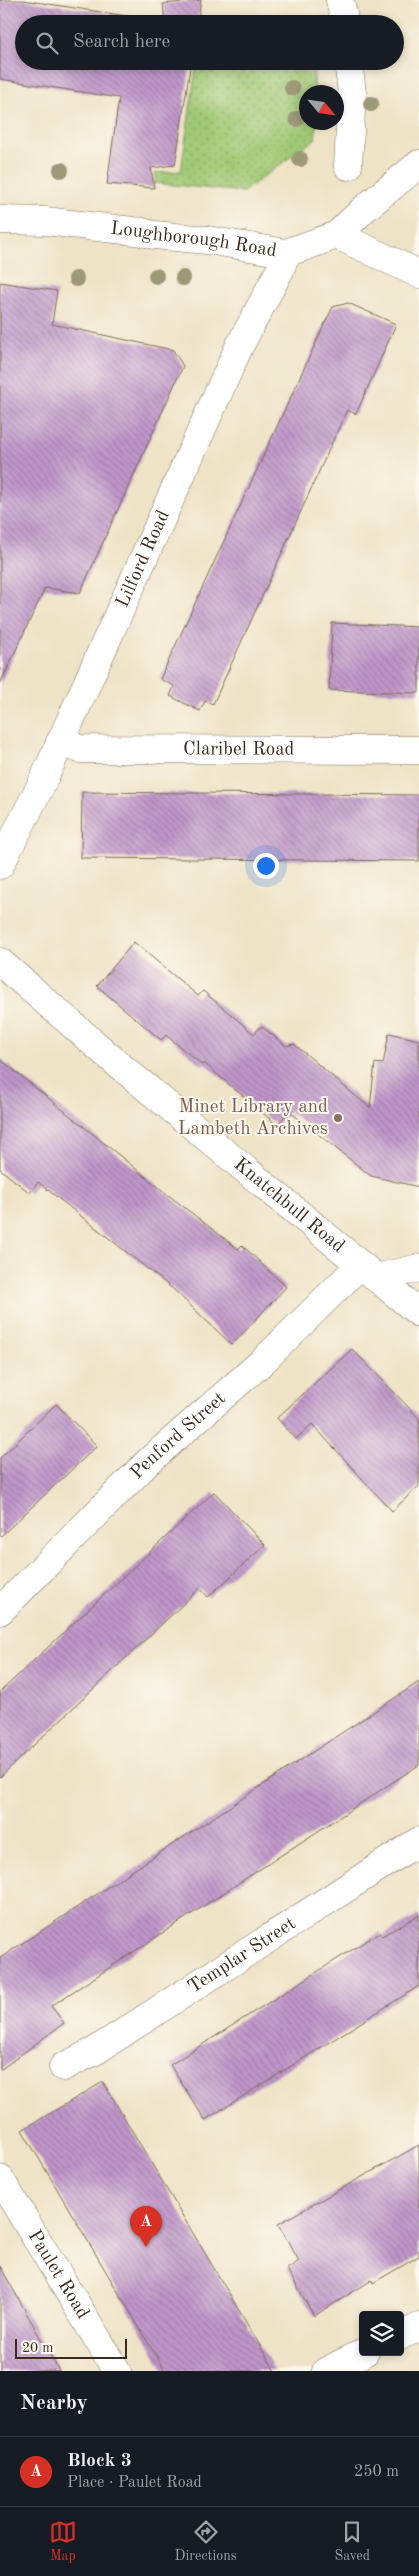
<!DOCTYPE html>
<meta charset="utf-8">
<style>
:root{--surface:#171b24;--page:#20242c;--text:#f1f3f6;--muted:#9ea1a6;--line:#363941;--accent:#d93025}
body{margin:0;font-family:"Old Standard TT",serif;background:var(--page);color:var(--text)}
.controls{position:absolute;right:15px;bottom:15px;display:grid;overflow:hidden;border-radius:5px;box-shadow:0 2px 8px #0003}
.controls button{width:45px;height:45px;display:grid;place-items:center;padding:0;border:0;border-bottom:1px solid var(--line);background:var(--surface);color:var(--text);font:25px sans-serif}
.compass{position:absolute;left:299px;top:85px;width:45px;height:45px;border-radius:50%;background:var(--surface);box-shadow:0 2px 8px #0003;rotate:119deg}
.scale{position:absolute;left:15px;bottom:12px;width:112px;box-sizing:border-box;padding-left:5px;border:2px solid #3b2a1e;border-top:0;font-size:14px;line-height:18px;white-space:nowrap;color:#3b2a1e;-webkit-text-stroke:4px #fbf7ec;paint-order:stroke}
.you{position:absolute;left:265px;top:865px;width:18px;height:18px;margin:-12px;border:4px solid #fff;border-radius:50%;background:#1a73e8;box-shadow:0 0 0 8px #1a73e833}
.badge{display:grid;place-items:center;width:32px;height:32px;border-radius:50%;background:var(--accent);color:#fff;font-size:16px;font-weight:700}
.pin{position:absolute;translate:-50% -41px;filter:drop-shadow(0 1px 2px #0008)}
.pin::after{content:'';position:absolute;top:26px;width:18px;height:15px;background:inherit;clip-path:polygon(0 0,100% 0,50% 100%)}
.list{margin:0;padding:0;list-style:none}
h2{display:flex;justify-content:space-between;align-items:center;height:65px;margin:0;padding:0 20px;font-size:21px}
h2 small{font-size:16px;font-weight:400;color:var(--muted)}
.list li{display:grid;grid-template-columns:32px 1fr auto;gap:15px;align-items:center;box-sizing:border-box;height:70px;padding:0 20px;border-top:1px solid var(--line)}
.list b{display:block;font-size:19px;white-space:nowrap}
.list p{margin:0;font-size:16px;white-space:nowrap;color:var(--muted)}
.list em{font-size:16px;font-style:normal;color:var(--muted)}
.icon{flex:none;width:28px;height:28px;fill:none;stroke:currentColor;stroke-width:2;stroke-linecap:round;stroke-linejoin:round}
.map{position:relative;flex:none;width:419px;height:2371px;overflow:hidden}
.search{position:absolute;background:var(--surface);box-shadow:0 2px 8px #0003;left:15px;right:15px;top:15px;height:55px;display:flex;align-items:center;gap:12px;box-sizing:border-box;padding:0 18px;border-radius:28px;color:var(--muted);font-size:19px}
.sheet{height:135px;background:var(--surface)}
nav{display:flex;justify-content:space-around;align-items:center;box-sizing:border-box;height:70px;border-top:1px solid var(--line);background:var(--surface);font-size:14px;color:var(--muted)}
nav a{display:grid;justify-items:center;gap:2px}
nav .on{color:var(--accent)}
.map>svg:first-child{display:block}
.green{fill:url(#green-dots);stroke:#6e7a4a}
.building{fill:url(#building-back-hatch)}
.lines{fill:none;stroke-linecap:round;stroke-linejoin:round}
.street-casing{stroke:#7a6b59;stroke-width:29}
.secondary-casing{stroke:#7a6b59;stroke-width:29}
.street{stroke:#fff;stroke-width:28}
.secondary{stroke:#fff;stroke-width:28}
.tree{fill:#9c9878}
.education-dot{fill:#8d6e63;stroke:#fbf7ec;stroke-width:2}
.labels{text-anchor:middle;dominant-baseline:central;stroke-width:4;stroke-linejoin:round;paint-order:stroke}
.street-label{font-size:19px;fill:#3b2a1e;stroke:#fbf7ec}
.education-label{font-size:19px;fill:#785e54;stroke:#fbf7ec;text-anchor:end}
</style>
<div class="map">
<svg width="419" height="2371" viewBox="0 0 419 2371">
<defs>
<pattern id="green-dots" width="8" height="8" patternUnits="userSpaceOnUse" patternTransform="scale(1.25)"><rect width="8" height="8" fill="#a0c975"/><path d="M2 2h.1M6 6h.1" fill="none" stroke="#84a35f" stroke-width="1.8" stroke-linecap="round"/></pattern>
<pattern id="building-back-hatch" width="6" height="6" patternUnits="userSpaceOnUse" patternTransform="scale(1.25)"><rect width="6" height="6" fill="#c096ca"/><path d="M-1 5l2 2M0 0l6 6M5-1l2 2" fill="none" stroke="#9d7ba3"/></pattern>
</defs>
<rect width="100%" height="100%" fill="#fbf7ec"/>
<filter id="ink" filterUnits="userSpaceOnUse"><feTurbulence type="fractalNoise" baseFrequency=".02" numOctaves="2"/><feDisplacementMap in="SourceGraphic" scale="10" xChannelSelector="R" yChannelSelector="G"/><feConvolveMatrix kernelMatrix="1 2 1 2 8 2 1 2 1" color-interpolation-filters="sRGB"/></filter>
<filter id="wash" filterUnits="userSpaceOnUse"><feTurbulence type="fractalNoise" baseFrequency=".0096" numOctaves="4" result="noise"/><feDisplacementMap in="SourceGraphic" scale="20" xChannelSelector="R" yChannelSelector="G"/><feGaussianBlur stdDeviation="1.12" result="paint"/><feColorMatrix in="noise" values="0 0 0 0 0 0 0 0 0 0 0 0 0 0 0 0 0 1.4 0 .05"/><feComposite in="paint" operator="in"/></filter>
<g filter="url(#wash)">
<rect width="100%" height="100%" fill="#eee3c6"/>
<!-- green -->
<path class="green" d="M 197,61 L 313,61 L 315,92 L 306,92 L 306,122 L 317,123 L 315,139 L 243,192 L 154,183 L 156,173 L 181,171 Z"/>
<g id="blocks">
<!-- building -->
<path class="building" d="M 0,0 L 23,0 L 165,22 L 163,4 L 201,0 L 197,24 L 24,24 L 24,61 L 191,61 L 175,165 L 151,168 L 154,188 L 107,184 L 119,98 L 0,79 Z
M 0,282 L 57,291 L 52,324 L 173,350 L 183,366 L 80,593 L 45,588 L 0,684 Z
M 348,303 L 396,324 L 356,414 L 347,410 L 213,704 L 205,701 L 200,711 L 170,696 L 174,686 L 160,679 L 324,325 L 333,307 Z
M 332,623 L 419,627 L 419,693 L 329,690 Z
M 82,792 L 419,795 L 419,861 L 81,858 Z
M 134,942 L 198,996 L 203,991 L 254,1034 L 261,1026 L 286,1046 L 294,1044 L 370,1108 L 375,1063 L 383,1064 L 389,1033 L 419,1040 L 419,1187 L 371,1176 L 289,1111 L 277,1125 L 204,1063 L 202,1065 L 166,1035 L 161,1040 L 97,986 Z
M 0,1059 L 167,1194 L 238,1249 L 242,1245 L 286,1287 L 232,1345 L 173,1289 L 38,1182 L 30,1193 L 0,1169 Z
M 352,1349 L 419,1418 L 419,1486 L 392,1511 L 312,1424 L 296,1439 L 277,1418 Z
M 56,1404 L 97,1446 L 0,1537 L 0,1458 Z
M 214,1492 L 265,1545 L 208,1597 L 200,1588 L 0,1777 L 0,1692 Z
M 419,1682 L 419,1765 L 51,2006 L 64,2023 L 0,2070 L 0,1958 Z
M 419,1915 L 419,1986 L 205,2120 L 170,2065 L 380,1932 L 382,1936 Z
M 103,2082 L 275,2371 L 165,2371 L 22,2130 Z
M 419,2145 L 419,2256 L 373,2283 L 372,2280 L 314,2316 L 287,2269 L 299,2261 L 278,2224 Z
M 0,2266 L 59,2371 L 0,2371 Z"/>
</g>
</g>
<g filter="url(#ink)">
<use href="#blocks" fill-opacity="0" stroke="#7a6b59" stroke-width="1"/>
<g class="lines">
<!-- street casing -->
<g class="street-casing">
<g id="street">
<path d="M 340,0 L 345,24"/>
<path d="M 348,166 L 352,93 L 348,61"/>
<path id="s1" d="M 60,742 L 80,749 L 419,750"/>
<path id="s2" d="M 0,962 L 119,1065 L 419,1313"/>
<path d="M 376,1278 L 419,1268"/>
<path id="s3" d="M 0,1611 L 149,1461 L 262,1362 L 360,1265"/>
<path id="s4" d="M 63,2067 L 95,2051 L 419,1841"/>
<path id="s5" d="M 0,2179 L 117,2371"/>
<path d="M 400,2336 L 419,2327"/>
<path d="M 326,2371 L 365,2352"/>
</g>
</g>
<!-- secondary casing -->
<g class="secondary-casing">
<g id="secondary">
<path id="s6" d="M 0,220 L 45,221 L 142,232 L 154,235 L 207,240 L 286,253 L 337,235 L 363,210 L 419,164"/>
<path d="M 337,235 L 419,274"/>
<path id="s7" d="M 0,865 L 42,783 L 239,347 L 280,270 L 286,253"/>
</g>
</g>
<!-- street -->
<use href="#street" class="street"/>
<!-- secondary -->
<use href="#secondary" class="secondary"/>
</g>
<!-- trees -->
<g class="tree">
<circle cx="292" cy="88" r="8"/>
<circle cx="371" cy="104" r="8"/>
<circle cx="297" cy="119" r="8"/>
<circle cx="300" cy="159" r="8"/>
<circle cx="61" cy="170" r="8"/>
<circle cx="156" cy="276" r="8"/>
<circle cx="183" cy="278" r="8"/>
<circle cx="76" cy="279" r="8"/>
</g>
</g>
<!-- markers -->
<circle class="education-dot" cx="338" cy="1118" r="5"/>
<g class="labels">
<!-- street labels -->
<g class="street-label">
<text stroke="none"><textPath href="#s6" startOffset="195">Loughborough Road</textPath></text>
<text stroke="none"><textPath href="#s7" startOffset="338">Lilford Road</textPath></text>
<text stroke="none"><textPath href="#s1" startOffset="180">Claribel Road</textPath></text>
<text stroke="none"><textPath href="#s2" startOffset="378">Knatchbull Road</textPath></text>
<text stroke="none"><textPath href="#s3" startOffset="250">Penford Street</textPath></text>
<text stroke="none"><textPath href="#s4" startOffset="211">Templar Street</textPath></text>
<text stroke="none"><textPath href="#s5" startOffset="112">Paulet Road</textPath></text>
</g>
<!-- education labels -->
<g class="education-label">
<text x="328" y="1107">Minet Library and<tspan x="328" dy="22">Lambeth Archives</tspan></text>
</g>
</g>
</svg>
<div class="controls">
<button><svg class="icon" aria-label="layers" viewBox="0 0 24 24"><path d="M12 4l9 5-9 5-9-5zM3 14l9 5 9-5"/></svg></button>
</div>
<svg class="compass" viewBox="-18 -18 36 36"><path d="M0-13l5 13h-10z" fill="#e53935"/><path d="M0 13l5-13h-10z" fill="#9ea1a6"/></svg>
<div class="scale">20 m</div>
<div class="you"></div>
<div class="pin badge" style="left:146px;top:2247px">A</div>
<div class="search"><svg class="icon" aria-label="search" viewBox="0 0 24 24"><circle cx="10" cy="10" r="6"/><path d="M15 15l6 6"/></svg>Search here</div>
</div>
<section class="sheet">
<h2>Nearby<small></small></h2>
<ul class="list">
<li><span class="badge">A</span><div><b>Block 3</b><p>Place · Paulet Road</p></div><em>250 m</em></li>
</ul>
</section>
<nav>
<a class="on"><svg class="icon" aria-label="map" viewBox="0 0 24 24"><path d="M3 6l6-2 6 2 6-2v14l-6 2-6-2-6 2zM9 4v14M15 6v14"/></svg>Map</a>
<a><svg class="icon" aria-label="directions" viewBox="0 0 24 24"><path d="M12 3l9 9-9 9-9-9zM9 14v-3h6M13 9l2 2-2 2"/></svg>Directions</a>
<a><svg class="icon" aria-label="saved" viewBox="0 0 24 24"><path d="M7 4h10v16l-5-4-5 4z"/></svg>Saved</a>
</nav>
